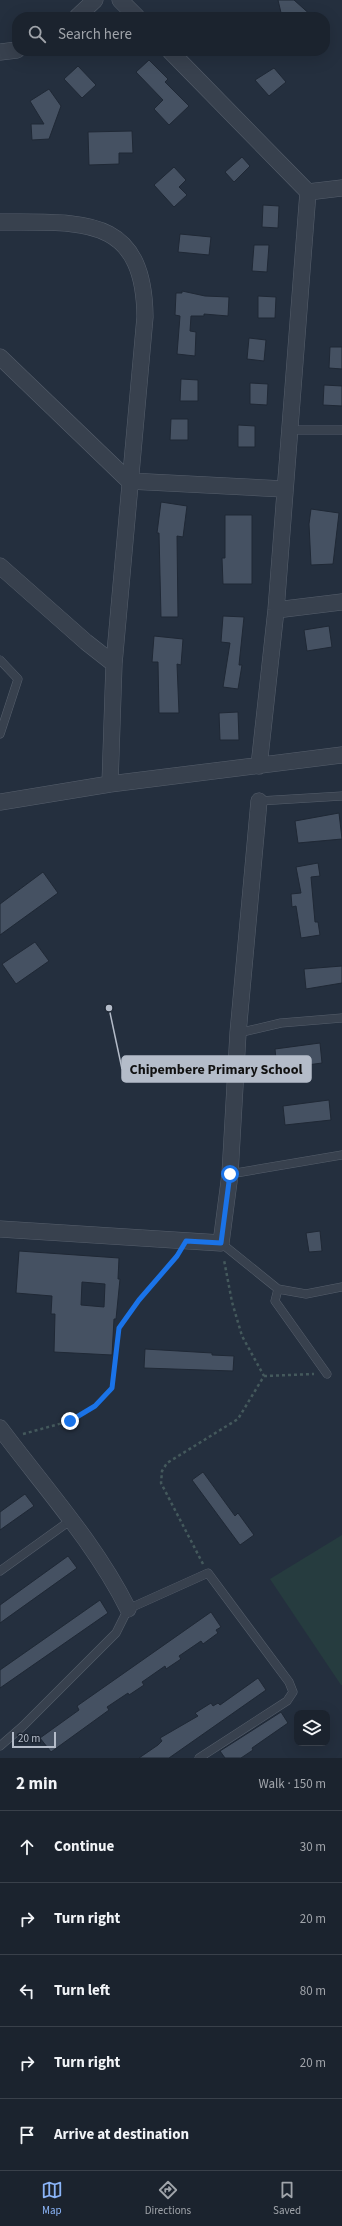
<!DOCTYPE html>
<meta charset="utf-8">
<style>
:root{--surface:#1b232e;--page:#242b36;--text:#f1f3f6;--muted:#a0a4aa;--line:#39404a;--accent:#8ab4f8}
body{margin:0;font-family:"Source Sans 3",sans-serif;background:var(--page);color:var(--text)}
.controls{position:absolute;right:12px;bottom:12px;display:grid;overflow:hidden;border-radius:8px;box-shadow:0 4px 16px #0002}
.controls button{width:36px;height:36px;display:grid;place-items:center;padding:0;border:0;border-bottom:1px solid var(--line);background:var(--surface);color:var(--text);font:20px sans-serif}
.scale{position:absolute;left:12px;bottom:10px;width:44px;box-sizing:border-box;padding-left:4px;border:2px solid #b4bcc9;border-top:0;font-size:11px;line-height:14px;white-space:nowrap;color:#b4bcc9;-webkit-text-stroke:3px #1d2633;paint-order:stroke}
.stop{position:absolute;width:12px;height:12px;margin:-9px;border:3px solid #1a73e8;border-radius:50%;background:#fff}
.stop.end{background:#1a73e8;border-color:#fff;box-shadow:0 1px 4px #0008}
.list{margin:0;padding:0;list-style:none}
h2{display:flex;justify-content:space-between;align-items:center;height:52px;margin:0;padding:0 16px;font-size:17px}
h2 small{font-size:13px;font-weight:400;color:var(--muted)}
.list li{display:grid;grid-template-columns:26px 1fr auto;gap:12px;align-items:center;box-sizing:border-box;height:72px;padding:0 16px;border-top:1px solid var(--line)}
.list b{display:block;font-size:15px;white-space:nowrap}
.list em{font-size:13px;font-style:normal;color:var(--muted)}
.icon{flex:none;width:22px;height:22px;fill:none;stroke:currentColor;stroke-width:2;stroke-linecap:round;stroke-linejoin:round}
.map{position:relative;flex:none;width:342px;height:1758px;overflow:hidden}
.search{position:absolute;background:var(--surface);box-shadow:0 4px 16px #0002;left:12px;right:12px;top:12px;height:44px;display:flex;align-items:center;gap:10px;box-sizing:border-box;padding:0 14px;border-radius:16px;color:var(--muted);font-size:15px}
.sheet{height:412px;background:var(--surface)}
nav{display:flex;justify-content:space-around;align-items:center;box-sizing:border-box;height:56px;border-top:1px solid var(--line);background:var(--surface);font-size:11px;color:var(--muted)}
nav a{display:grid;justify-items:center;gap:2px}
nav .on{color:var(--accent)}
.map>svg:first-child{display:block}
.green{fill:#263c3f}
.building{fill:#455162;stroke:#1f2835;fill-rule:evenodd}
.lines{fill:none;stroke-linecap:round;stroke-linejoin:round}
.service-casing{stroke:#565f6c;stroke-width:9}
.minor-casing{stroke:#565f6c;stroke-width:17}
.path{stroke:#44595c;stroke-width:2.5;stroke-dasharray:3 3;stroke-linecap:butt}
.service{stroke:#38414e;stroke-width:8}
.minor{stroke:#38414e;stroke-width:16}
.route{stroke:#1a73e8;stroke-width:5}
.leader{fill:none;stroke:#b4bcc9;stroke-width:1.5}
.callout-dot{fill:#b4bcc9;stroke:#1d2633;stroke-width:1.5}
.callout{fill:#b4bcc9;stroke:#b4bcc9;stroke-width:1.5}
.callout-label{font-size:14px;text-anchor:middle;font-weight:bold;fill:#111}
</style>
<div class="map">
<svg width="342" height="1758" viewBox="0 0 342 1758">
<rect width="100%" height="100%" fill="#242f3e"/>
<!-- green -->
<path class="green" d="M 342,1535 L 342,1685 L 341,1685 L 270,1579 Z"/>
<!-- building -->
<path class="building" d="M 278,0 L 294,0 L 313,17 L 282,17 Z
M 149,60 L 168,79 L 165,82 L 189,106 L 169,125 L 154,109 L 163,100 L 136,72 Z
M 78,66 L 96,85 L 82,98 L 64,79 Z
M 274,68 L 286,82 L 269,96 L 255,80 Z
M 49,89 L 61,106 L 49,139 L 32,140 L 31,124 L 44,124 L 30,101 Z
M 132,131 L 133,153 L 119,153 L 119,164 L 89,165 L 88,132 Z
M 242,157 L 250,166 L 234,182 L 225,172 Z
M 174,167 L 186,180 L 179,187 L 187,195 L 174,207 L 154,185 Z
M 263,205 L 279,206 L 278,228 L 262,227 Z
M 180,234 L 211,237 L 209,255 L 178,252 Z
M 254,245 L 269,245 L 267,272 L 252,271 Z
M 182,291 L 205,296 L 229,297 L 228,316 L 204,314 L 204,316 L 191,316 L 190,331 L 196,332 L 195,356 L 177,354 L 180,316 L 175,315 L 176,293 L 182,293 Z
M 258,296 L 276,297 L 275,318 L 258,318 Z
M 249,338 L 266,340 L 264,361 L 247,359 Z
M 330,347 L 342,347 L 342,369 L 329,368 Z
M 181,379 L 198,380 L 198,401 L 180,401 Z
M 250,383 L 268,384 L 267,405 L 250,404 Z
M 324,385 L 342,386 L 342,406 L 323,405 Z
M 171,419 L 188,419 L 188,440 L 170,440 Z
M 238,425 L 255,426 L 255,447 L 238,447 Z
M 161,502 L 187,506 L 183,537 L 177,536 L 178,617 L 161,617 L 159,533 L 157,533 Z
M 311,509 L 339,513 L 333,564 L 311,565 L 309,524 Z
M 225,515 L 252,515 L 252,584 L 223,584 L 222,558 L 225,558 Z
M 223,616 L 244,617 L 239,665 L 242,665 L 238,689 L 223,687 L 230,643 L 221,642 Z
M 329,626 L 332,647 L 307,651 L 304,630 Z
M 154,636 L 183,639 L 181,665 L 177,664 L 179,713 L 159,713 L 158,662 L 152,662 Z
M 238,712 L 239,740 L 220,740 L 219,713 Z
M 339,813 L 342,839 L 298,843 L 295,821 Z
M 318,863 L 320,876 L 311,877 L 315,922 L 318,922 L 320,935 L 301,938 L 296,906 L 292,907 L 291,894 L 301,893 L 296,867 Z
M 43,872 L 58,893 L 0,935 L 0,904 Z
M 35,942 L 49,961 L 16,984 L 2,964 Z
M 342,966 L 342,983 L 306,989 L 304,969 Z
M 320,1043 L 322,1063 L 277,1069 L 275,1049 Z
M 329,1100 L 331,1120 L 285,1125 L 283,1106 Z
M 320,1231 L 322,1251 L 309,1252 L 306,1233 Z
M 19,1251 L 119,1258 L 118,1279 L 120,1279 L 116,1319 L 114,1319 L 112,1355 L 54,1352 L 55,1314 L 51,1314 L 52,1296 L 16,1293 ZM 82,1282 L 105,1284 L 104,1307 L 81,1305 Z
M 145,1349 L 212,1353 L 212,1355 L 234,1356 L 233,1371 L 144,1368 Z
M 203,1472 L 235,1516 L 238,1513 L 254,1535 L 240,1545 L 192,1480 Z
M 25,1494 L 34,1506 L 0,1530 L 0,1512 Z
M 68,1556 L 77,1568 L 0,1623 L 0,1605 Z
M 100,1600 L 108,1613 L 0,1688 L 0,1670 Z
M 211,1612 L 221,1627 L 216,1630 L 218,1633 L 203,1644 L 201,1641 L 179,1656 L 181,1659 L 166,1669 L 165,1666 L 142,1682 L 144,1685 L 129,1695 L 128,1693 L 107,1707 L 109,1710 L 51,1752 L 40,1738 L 79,1710 L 77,1706 Z
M 258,1678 L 266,1690 L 169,1758 L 139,1758 L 158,1745 L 162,1741 L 160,1738 L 198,1716 L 195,1713 L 211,1703 L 213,1706 L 218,1703 L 220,1705 Z
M 281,1712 L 288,1723 L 252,1748 L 253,1750 L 241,1758 L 225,1758 L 220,1751 Z"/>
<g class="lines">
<!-- service casing -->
<g class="service-casing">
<path id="service" d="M 289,430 L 342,430
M 0,660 L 18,679 L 0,734
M 259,801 L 342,796
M 238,1033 L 281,1023 L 342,1018
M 230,1174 L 342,1155
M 221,1243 L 278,1289 L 306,1294 L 342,1287
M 278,1289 L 275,1301 L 327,1374
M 0,1571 L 71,1520
M 0,1746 L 23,1726 L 116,1633 L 128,1609 L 208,1573 L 289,1682 L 293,1692 L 287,1701 L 199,1758"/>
</g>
<!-- minor casing -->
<g class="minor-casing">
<path id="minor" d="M 120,0 L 137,17
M 77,17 L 95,0
M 170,51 L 308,192 L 342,188
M 0,52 L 17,50
M 0,222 C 80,223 144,213 145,317 L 114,664 L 110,784
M 0,357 L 129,481 L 284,489
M 0,566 L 86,642 L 114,664
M 276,610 L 342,602
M 259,766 L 276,610 L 308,192
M 0,802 L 110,784 L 342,755
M 0,1229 L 221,1243 L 230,1174 L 238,1033 L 259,801
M 0,1428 C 44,1487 95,1543 128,1609"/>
</g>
<!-- path -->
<path class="path" d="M 264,1376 L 314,1374
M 23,1434 L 70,1421 L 95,1406 L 112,1388 L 119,1328 L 139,1300 L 178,1254
M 203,1564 L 161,1483 L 162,1471 L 167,1463 L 238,1419 L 264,1376 L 242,1336 L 232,1302 L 224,1260"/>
<!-- service -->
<use href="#service" class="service"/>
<!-- minor -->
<use href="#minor" class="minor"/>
</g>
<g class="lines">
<!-- route -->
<path class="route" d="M 70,1421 L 95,1406 L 112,1388 L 119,1328 L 139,1300 L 177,1256 L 186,1241 L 221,1243 L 230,1174"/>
</g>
<!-- callouts -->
<path class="leader" d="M109 1008L122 1069"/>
<circle class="callout-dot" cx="109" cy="1008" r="4"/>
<rect class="callout" x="122" y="1056" width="189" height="26" rx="4"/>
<g class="callout-label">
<text x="216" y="1074">Chipembere Primary School</text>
</g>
</svg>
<div class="controls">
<button><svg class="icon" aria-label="layers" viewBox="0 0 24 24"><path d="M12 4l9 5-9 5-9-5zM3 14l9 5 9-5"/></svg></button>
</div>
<div class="scale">20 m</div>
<div class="stop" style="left:230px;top:1174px"></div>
<div class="stop end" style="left:70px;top:1421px"></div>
<div class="search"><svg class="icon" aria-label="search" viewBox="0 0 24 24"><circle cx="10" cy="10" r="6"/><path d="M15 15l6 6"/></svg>Search here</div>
</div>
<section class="sheet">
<h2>2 min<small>Walk · 150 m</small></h2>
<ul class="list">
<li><svg class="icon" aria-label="ahead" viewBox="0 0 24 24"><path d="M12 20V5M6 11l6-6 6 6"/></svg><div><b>Continue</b></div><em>30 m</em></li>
<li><svg class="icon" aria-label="right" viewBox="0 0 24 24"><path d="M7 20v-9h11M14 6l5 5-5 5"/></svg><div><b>Turn right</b></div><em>20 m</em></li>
<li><svg class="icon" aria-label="left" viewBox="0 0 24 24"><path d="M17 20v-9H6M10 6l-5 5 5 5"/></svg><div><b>Turn left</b></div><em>80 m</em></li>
<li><svg class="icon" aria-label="right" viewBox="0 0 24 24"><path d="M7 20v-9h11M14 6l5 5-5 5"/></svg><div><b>Turn right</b></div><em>20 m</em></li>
<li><svg class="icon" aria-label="arrive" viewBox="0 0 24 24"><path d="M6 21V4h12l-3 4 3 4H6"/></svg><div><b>Arrive at destination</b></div></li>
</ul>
</section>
<nav>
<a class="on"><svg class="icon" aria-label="map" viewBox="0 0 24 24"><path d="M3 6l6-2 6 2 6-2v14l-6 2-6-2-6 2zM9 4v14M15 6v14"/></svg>Map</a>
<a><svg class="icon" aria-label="directions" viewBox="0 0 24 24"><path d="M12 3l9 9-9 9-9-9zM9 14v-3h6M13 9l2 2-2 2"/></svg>Directions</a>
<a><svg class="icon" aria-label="saved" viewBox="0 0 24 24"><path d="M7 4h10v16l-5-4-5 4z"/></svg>Saved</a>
</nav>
